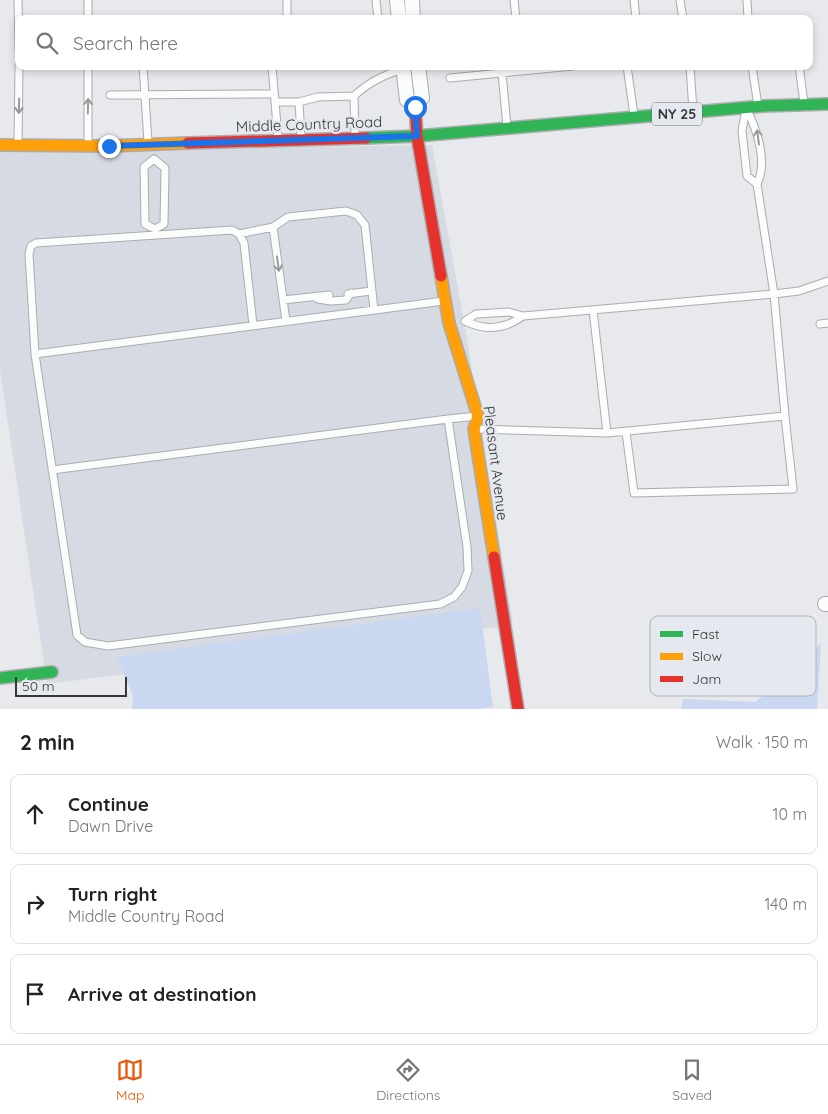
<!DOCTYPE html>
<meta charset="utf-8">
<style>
:root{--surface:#fff;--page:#f6f6f6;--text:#222;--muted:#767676;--line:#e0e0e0;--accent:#ea580c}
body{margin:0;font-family:Quicksand,sans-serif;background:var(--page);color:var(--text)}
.scale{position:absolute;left:15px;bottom:12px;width:112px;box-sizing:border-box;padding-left:5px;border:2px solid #353739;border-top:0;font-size:14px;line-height:18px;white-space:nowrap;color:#353739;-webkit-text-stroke:4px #e5e8ee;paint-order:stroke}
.stop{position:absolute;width:15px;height:15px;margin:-11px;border:4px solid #1a73e8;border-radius:50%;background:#fff}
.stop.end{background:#1a73e8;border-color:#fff;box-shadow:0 1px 5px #0008}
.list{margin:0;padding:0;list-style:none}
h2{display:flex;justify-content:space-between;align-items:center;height:65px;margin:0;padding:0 20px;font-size:21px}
h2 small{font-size:16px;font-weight:400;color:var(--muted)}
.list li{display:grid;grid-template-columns:32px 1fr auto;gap:15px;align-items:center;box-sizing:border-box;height:80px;margin:0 10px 10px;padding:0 10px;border:1px solid var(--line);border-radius:10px}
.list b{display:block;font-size:19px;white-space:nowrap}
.list p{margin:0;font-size:16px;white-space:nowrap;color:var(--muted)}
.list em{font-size:16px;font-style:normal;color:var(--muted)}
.icon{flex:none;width:28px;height:28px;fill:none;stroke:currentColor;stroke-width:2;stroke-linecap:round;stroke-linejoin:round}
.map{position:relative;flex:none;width:828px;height:709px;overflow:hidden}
.search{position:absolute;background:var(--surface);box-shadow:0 2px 8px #0003;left:15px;right:15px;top:15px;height:55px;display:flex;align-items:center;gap:12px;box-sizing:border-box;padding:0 18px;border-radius:10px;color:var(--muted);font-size:19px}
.sheet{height:335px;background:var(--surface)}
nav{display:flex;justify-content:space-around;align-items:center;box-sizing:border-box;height:70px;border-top:1px solid var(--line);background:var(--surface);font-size:14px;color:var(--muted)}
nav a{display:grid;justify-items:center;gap:2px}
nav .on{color:var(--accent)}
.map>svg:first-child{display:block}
.built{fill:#d6dbe3}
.green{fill:#c9d7f1}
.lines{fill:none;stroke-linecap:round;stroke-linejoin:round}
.lane-casing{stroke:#aaacae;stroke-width:9}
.street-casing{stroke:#aaacae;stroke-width:16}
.fast-casing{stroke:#aaacae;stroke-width:14}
.slow-casing{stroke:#aaacae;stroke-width:14}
.jam-casing{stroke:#aaacae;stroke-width:14}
.lane{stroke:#fbfcfc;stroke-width:7}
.street{stroke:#fbfcfc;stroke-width:14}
.fast{stroke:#30b455;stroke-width:11}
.slow{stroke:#ff9f0a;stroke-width:11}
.jam{stroke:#e5322d;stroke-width:11}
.oneway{stroke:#989a9a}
.route{stroke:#1a73e8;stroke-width:6}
.labels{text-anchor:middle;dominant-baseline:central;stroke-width:5;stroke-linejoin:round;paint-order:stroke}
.shield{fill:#e5e8ee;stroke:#6a6c6f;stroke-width:1}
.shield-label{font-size:14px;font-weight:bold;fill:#353739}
.street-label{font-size:15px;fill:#353739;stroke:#e5e8ee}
.key{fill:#e5e8ee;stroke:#b0b3b8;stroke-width:1}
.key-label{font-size:14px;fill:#353739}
</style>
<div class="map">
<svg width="828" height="709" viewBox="0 0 828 709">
<rect width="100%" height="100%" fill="#e7e9ec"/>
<!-- built -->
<path class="built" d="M 432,145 L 466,333 L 513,625 L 47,684 L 0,370 L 0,152 Z"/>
<!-- green -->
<path class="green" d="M 480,608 L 493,707 L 477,709 L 132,709 L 133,696 L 117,657 Z
M 821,643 L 817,709 L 681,709 L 683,699 L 755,702 L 795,671 Z"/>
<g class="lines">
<!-- lane casing -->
<g class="lane-casing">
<path id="lane" d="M 18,0 L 19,52
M 88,0 L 88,19
M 287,0 L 287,19
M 376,0 L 378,19
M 514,0 L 516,19
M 634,0 L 636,19
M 680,0 L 683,19
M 747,0 L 748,19
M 143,66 L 148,142
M 272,66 L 278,138
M 627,66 L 634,115
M 690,66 L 693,111
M 752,66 L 758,106
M 799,66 L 804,103
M 502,73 L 507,127
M 450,78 L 573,66
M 110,95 L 274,94
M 354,96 L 355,136
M 275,102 L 299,102
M 301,137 L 299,102 L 318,97 L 354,96 C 369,82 384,75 403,69
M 18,143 L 19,66
M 88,145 L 88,66
M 154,159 L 165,168 L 164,224 L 155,229 L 145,224 L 144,167 Z
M 273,227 L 286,321
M 239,234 L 273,227 L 288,217 L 346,211 L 357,215 L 365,225 L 374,310
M 348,294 L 371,291
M 318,299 L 331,301 L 346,300 L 351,293
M 283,300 L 329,295
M 444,301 L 35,354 L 77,635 L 85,642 L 108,646 L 440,604 L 454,597 L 462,587 L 468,571 L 467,547 L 448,419 L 477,416
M 593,310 L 607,433 L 785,416 L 774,294 L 757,184 C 768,162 757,129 746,108 L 742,131 L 747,176 L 757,184
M 509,312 L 523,316 C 505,329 485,331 465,321 L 476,314 Z
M 523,316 L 774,294 L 799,291 L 828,281
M 820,324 L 828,323
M 35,354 L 29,254 L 31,246 L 36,243 L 232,230 L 239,234 L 244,243 L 253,325
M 477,429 L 607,433
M 626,432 L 634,493 L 793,489 L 785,416
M 52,470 L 448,419"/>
</g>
<!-- street casing -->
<g class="street-casing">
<path id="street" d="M 397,0 L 399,19
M 412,0 L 413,19
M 403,66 L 407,100 L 415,104 L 422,98 L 418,66
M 825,604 L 828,604"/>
</g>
<!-- fast casing -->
<g class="fast-casing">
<path id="fast" d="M 366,138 L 417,136 L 764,106 L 828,104
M 0,678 L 52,672"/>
</g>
<!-- slow casing -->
<g class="slow-casing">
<path id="slow" d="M 0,145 L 109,146 L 188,143
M 441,276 L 449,323 L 478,416 L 474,429 L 494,557"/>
</g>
<!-- jam casing -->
<g class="jam-casing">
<path id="jam" d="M 415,104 L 417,136 L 441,276
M 188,143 L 366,138
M 494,557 L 518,709"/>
</g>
<!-- lane -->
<use href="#lane" class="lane"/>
<!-- street -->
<use href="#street" class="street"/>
<!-- fast -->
<use href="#fast" class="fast"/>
<!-- slow -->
<use href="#slow" class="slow"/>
<!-- jam -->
<use href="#jam" class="jam"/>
</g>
<!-- one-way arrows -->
<defs><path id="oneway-shaft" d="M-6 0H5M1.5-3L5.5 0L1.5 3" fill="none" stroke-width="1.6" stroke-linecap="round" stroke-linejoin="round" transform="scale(1.25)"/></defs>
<g class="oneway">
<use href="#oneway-shaft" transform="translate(19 106) rotate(91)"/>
<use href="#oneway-shaft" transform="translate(88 106) rotate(-89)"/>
<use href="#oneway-shaft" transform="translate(758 137) rotate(-97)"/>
<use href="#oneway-shaft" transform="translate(278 264) rotate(82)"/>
</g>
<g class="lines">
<!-- route -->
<path class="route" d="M 109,146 L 417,136 L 415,107"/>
</g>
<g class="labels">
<!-- shield labels -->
<rect class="shield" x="652" y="102.5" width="50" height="23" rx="4"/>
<g class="shield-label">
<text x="677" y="114">NY 25</text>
</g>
<!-- street labels -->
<g class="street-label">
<text transform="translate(309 124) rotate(-2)">Middle Country Road</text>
<text transform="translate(496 463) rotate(83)">Pleasant Avenue</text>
</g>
</g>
<!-- legend -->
<rect x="650" y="616" width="166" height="80" rx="8" class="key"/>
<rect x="660" y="631" width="23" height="6" fill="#30b455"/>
<rect x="660" y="653" width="23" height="7" fill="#ff9f0a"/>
<rect x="660" y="676" width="23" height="6" fill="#e5322d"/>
<g class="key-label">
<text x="692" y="639">Fast</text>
<text x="692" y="661">Slow</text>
<text x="692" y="684">Jam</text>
</g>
</svg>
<div class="scale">50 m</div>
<div class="stop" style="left:415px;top:107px"></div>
<div class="stop end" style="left:109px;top:146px"></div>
<div class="search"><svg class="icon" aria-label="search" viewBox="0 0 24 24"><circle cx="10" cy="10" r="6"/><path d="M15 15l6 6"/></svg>Search here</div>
</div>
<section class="sheet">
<h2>2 min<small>Walk · 150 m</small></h2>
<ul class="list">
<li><svg class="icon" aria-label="ahead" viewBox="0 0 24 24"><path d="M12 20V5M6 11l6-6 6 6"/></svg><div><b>Continue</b><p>Dawn Drive</p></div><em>10 m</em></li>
<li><svg class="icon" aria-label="right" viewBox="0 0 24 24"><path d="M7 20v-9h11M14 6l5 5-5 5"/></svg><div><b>Turn right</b><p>Middle Country Road</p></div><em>140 m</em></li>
<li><svg class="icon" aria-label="arrive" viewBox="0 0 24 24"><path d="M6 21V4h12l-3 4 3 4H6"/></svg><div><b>Arrive at destination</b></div></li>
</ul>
</section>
<nav>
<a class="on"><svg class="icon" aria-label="map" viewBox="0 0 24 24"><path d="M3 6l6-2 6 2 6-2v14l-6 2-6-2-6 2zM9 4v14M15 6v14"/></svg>Map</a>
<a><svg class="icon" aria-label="directions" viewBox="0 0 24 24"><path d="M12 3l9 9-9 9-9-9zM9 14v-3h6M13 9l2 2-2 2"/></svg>Directions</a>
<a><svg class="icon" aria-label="saved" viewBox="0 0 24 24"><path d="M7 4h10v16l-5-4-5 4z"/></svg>Saved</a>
</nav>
